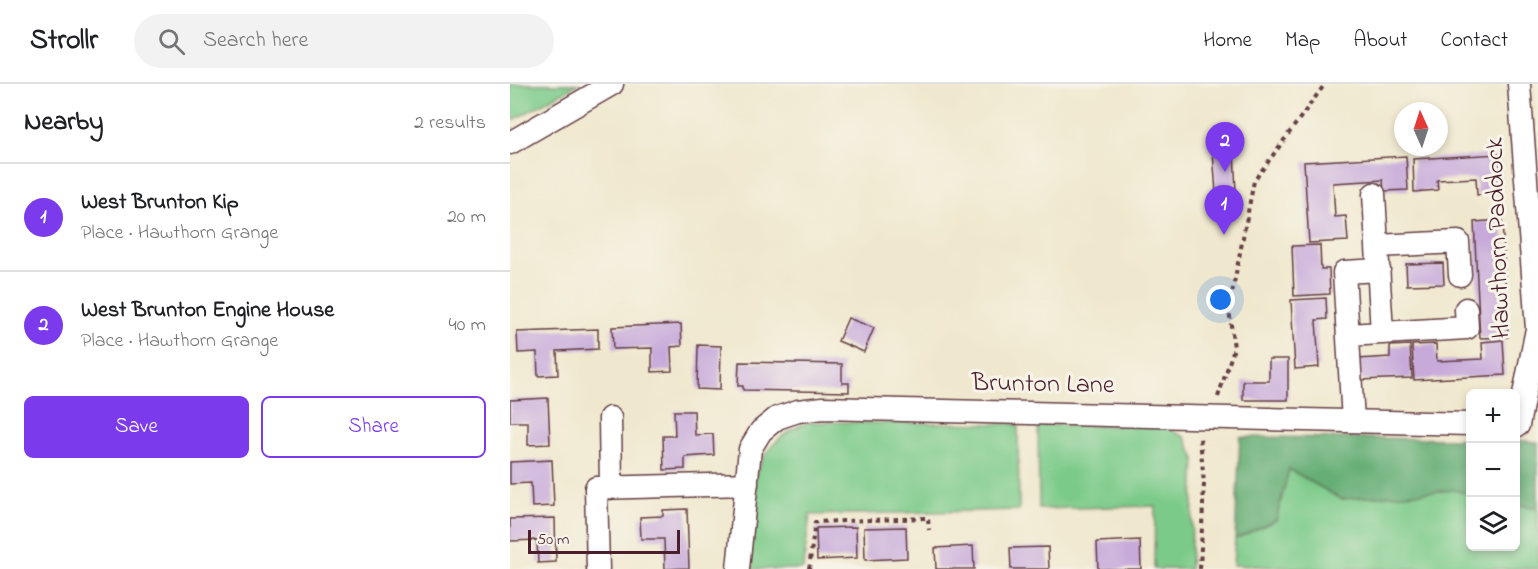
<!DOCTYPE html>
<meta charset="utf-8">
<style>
:root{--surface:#fff;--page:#f2f2f2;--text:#202124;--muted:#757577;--line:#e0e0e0;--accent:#7c3aed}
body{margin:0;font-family:"Indie Flower",sans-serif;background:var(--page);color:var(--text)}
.controls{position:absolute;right:18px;bottom:18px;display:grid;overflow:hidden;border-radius:9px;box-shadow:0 3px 9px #0003}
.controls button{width:54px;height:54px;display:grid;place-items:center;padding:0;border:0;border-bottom:2px solid var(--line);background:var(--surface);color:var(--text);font:30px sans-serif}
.compass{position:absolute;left:884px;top:18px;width:54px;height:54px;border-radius:50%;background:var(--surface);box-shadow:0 3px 9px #0003;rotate:357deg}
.scale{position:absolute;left:18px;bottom:15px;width:152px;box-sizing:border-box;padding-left:6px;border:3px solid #4a1f2b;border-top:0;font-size:16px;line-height:21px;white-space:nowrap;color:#4a1f2b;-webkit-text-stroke:4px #f7f3e8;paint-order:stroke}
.you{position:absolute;left:711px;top:216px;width:21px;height:21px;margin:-15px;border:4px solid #fff;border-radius:50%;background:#1a73e8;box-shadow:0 0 0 9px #1a73e833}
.badge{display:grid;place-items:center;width:39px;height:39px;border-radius:50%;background:var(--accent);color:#fff;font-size:20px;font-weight:700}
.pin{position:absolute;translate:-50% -50px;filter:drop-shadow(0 2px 3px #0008)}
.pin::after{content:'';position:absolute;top:32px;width:21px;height:18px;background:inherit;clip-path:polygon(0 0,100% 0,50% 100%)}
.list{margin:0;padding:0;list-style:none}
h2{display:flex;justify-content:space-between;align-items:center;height:78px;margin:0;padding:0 24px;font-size:26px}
h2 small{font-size:20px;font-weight:400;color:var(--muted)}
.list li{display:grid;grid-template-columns:39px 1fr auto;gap:18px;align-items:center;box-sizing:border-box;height:108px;padding:0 24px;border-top:2px solid var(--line)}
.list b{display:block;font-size:22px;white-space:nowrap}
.list p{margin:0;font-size:20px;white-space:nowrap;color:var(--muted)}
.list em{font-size:20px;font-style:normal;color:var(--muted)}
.actions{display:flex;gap:12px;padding:18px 24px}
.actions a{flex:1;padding:14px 0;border:2px solid var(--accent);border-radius:9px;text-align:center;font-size:21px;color:var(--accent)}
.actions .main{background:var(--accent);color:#fff}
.icon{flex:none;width:33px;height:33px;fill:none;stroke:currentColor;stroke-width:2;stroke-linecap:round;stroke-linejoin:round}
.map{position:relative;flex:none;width:1028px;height:485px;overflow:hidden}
header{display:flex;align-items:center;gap:36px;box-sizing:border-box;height:84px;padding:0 30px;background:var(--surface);border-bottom:2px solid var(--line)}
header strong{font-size:28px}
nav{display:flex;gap:33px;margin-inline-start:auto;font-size:21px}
.search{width:420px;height:54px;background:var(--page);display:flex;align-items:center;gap:15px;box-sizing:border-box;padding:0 21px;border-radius:33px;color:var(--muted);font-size:22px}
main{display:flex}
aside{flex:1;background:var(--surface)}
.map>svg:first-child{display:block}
.green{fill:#7cca89;stroke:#63745a;stroke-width:1.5}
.forest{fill:#65ae75;stroke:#586650;stroke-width:1.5}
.building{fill:#c7aada}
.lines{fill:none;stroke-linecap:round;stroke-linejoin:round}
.minor-casing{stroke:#633d43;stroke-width:25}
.path{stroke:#633d43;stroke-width:4;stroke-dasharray:4.5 4.5;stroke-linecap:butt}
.minor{stroke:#fff;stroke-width:22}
.labels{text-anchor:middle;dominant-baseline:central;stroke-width:6;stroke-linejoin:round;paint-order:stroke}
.street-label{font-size:26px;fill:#4a1f2b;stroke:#f7f3e8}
</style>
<header>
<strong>Strollr</strong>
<div class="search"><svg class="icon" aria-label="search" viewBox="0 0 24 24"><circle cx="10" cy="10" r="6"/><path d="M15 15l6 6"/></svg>Search here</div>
<nav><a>Home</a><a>Map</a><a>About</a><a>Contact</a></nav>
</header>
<main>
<aside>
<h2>Nearby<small>2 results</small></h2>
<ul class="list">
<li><span class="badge">1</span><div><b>West Brunton Kip</b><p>Place · Hawthorn Grange</p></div><em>20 m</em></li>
<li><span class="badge">2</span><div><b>West Brunton Engine House</b><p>Place · Hawthorn Grange</p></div><em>40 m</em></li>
</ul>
<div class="actions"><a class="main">Save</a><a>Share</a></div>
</aside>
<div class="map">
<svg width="1028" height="485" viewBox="0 0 1028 485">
<rect width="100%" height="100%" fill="#f7f3e8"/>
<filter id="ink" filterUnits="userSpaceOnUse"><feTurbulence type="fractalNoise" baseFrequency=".0167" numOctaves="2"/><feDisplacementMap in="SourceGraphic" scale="12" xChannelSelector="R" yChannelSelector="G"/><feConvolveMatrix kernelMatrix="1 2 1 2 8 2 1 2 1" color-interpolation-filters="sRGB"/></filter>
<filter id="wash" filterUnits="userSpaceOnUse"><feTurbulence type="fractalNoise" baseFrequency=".008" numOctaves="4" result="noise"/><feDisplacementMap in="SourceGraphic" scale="24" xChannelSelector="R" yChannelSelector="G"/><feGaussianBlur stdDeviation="1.35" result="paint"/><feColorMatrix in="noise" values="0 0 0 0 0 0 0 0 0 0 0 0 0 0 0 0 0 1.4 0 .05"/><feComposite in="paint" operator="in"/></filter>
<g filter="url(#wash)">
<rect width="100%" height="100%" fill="#f0e8ce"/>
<!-- green -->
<path class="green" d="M 0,0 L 68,0 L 0,38 Z
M 299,338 L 508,340 L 509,426 L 300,431 L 293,485 L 236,485 C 241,425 232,361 299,338 Z
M 528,341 L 652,342 L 675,353 L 685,375 L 680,485 L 644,485 L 645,422 L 529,425 Z
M 779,385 L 831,415 L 944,406 L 960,410 L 960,462 L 1005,462 L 1006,420 L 1028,424 L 1028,485 L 806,485 L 723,481 L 725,455 L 766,436 Z"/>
<!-- forest -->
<path class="forest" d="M 730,353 L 960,355 L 960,410 L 944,406 L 831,415 L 779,385 L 766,436 L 725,455 Z
M 1005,356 L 1028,358 L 1028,424 L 1006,420 Z"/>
<g id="blocks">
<!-- building -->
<path class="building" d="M 724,67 L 726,108 L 706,109 L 703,68 Z
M 990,70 L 992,109 L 967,111 L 966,94 L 927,96 L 928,106 L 904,108 L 903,75 Z
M 896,72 L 898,106 L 874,107 L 873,96 L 823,99 L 825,133 L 836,132 L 838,157 L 799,159 L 794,78 Z
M 992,136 L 998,253 L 970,254 L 964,138 Z
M 810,161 L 811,185 L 819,185 L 820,210 L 784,212 L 782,162 Z
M 933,179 L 934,200 L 897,201 L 896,180 Z
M 816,214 L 817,235 L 806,236 L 809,283 L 785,285 L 781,216 Z
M 338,234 L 364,244 L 354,268 L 328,257 Z
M 171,240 L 172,262 L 161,263 L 162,287 L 142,288 L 142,264 L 103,265 L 102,243 Z
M 88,245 L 88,265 L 47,267 L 48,291 L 28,292 L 27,268 L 8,269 L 7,248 Z
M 993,256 L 995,291 L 904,296 L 902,261 L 926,260 L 927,277 L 973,275 L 972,258 Z
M 188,261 L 211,262 L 210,306 L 187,305 Z
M 900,261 L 902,294 L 849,296 L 848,275 L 880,273 L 880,262 Z
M 759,275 L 778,275 L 778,316 L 733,316 L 733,297 L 759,297 Z
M 229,278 L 332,280 L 332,299 L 339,299 L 339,308 L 233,306 L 233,302 L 228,302 Z
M 38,314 L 40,360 L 18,361 L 18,338 L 0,338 L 0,316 Z
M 164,327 L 184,327 L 185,351 L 203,350 L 204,371 L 175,373 L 175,385 L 154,386 L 153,352 L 165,352 Z
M 42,376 L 44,422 L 22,423 L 21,399 L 0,400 L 0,378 Z
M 177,425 L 179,484 L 155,485 L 154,455 L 131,455 L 130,433 L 153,432 L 153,426 Z
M 45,434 L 46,478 L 28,479 L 27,456 L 0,457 L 0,435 Z
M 346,443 L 347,474 L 307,476 L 306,444 Z
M 396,443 L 397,474 L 355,476 L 354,444 Z
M 630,456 L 631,485 L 588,485 L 587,458 Z
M 463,462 L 464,485 L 426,485 L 425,464 Z
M 538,463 L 539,485 L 501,485 L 500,464 Z"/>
</g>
</g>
<g filter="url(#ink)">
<use href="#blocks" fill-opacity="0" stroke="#633d43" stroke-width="1.5"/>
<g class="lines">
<!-- minor casing -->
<g class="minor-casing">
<path id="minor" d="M 0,59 L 102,0
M 864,110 L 872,249
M 867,162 L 948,158 L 950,191
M 838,251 L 957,244 L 956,225
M 100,334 L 101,404
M 843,337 L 834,188 L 869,186
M 1008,341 L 1027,245 L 1009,0
M 88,485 L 86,404 L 237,400
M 228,485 L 240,365 L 251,347 L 267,334 L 288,327 L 313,324 L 960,340"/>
</g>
<!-- path -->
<path class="path" d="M 708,313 L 724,264 L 719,225 L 744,97 L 815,0
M 299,485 L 305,438 L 418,434 L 419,446
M 690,485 L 694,400 L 690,354"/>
<!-- minor -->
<use href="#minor" class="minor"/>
</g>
</g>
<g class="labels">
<!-- street labels -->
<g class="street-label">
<text transform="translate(989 154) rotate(-92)">Hawthorn Paddock</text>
<text transform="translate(533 301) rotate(1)">Brunton Lane</text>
</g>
</g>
</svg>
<div class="controls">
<button>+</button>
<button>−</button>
<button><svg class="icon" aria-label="layers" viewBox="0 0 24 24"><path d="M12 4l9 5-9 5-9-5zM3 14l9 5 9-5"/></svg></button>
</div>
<svg class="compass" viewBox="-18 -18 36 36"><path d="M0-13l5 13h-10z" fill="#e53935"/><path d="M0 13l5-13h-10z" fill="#757577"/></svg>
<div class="scale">50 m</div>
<div class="you"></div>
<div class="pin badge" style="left:714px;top:151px">1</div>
<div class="pin badge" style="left:715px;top:88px">2</div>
</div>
</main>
